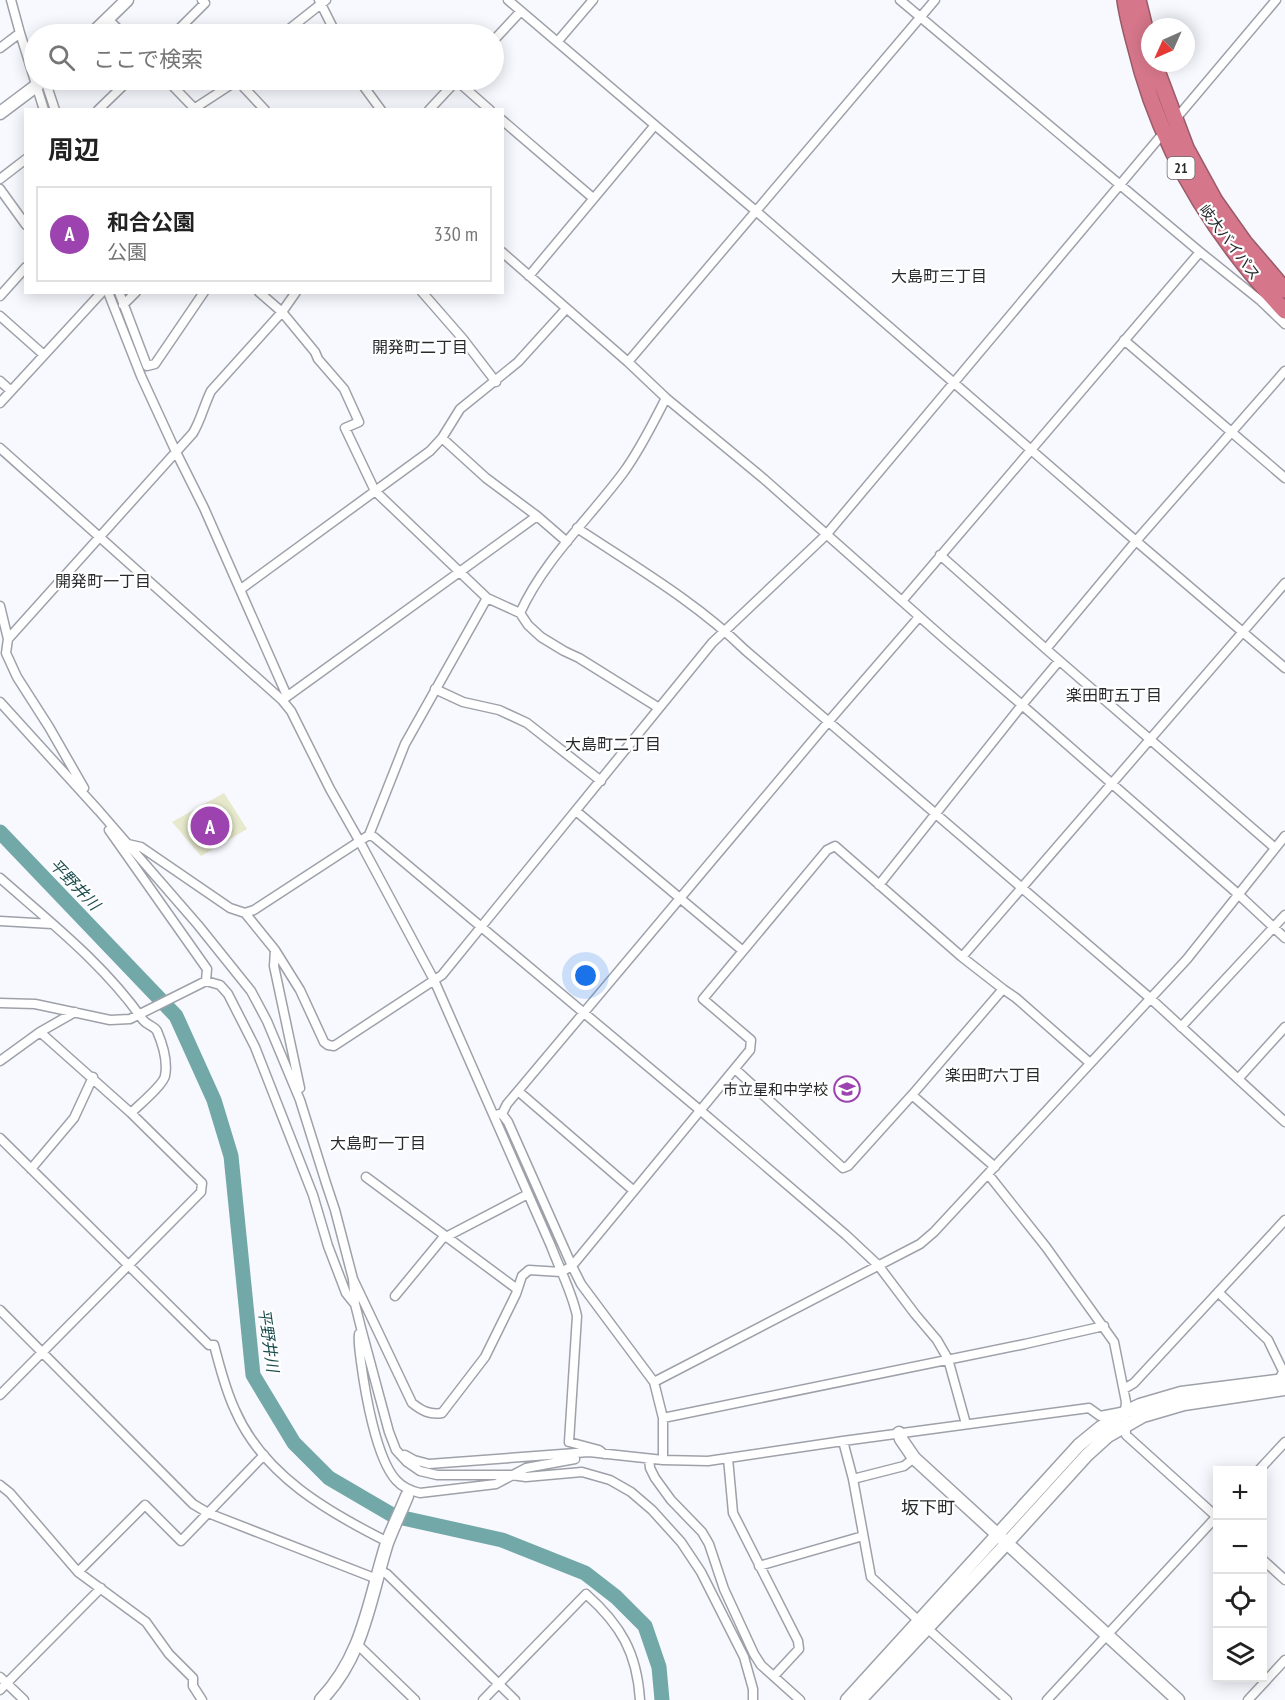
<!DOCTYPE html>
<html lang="ja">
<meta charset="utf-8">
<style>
:root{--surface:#fff;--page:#f2f2f2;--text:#222;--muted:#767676;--line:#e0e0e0;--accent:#9c43af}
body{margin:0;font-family:"PT Sans Narrow","Noto Sans JP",sans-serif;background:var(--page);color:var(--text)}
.controls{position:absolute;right:18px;bottom:18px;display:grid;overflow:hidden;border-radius:0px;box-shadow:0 3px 15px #0003}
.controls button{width:54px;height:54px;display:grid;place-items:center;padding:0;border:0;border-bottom:2px solid var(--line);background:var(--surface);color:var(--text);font:30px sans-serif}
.compass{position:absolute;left:1141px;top:18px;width:54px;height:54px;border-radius:50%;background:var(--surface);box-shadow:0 3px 15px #0003;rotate:225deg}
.you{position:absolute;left:586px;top:976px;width:21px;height:21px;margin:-15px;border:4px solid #fff;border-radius:50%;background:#1a73e8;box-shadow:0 0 0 9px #1a73e833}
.badge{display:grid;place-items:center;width:39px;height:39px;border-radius:50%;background:var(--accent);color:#fff;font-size:20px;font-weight:700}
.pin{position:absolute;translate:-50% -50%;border:3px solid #fff;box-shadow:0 2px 6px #0006}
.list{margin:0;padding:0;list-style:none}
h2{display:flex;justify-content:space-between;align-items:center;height:78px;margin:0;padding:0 24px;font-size:26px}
h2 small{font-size:20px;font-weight:400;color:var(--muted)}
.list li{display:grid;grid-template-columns:39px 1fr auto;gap:18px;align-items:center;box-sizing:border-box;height:96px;margin:0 12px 12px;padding:0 12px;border:2px solid var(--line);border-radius:0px}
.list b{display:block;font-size:22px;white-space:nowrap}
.list p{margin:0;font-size:20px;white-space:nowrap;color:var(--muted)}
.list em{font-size:20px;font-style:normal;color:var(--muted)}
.icon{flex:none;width:33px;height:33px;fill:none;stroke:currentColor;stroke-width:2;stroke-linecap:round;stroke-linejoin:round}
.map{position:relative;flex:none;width:1285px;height:1700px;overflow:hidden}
.search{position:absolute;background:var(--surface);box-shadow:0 3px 15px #0003;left:24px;top:24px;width:480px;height:66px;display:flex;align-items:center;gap:15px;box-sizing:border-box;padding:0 21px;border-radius:33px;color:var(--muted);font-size:22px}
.panel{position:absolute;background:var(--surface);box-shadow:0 3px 15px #0003;left:24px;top:108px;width:480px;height:186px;border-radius:0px}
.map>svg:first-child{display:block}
.green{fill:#e6e9cb}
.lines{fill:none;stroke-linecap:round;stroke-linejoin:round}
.river{stroke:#73a8a8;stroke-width:15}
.street-casing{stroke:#9ea1a9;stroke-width:11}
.secondary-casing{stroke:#9ea1a9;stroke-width:15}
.highway-casing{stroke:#995b69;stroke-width:18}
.street{stroke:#fff;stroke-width:8}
.secondary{stroke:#fff;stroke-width:12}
.highway{stroke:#d5768a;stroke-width:15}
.labels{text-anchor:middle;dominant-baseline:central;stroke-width:4.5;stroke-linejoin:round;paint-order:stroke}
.shield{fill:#fff;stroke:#696a6c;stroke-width:1.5}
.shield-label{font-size:14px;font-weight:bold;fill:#292a2d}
.street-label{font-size:15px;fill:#292a2d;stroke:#fff}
.poi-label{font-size:15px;fill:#292a2d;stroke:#fff;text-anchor:end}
.neighbourhood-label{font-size:16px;fill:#292a2d;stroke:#fff}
.water-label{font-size:16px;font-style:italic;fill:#1c4d4d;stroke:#fff}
.quarter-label{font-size:18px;fill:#292a2d;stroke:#fff}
</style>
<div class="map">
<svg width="1285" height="1700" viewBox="0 0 1285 1700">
<rect width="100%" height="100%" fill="#f8f9fe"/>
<!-- green -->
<path class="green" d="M 224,793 L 247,829 L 201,856 L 172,822 Z"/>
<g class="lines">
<!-- river -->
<path class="river" d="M 0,832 L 176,1016 L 214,1100 L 231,1156 L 253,1375 L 294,1443 L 329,1478 L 394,1516 L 502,1540 L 585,1573 L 616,1597 L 645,1626 L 659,1667 L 662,1700"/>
<!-- street casing -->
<g class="street-casing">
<path id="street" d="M 11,0 L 20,33 L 44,110
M 319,0 L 336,34
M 508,0 L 757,212 L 1136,541 L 1285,668
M 900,0 L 1200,252 L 1261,301 L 1285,324
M 108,19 L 123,34
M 174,34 L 205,3 L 202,0
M 283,34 L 326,0
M 494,40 L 521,11
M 558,41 L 593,0
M 0,48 L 20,33
M 45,80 L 55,110
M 167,80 L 194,108
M 237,80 L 265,110
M 359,80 L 381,110
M 456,80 L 490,110
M 98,110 L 129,80
M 192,110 L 238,80
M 429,110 L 457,80
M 502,120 L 593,198
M 1174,121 L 1276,0
M 0,179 L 26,159
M 0,189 L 26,225
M 502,252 L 628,362 L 666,398 L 764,479 L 947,641 L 1022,705 L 1238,894 L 1285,938
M 529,276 L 655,125
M 108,292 L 141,376 L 176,452 L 204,508 L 287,696
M 119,292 L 147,366 L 155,364 L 204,292
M 259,292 L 282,312 L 315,352 L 318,359 L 344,389 L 359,422 L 345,428 L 375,491 L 487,598 L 520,613 L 528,625 L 541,637 L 564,651 L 579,658 L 659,708
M 422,292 L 463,339 L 496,382
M 0,296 L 26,267
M 123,305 L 136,292
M 0,316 L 44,355
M 1124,340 L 1285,478
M 628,362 L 935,0
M 0,381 L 11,391
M 0,403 L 102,292
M 442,438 L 486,478 L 537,516 L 567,542
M 0,448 L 282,700 L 291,711 L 330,789 L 360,842 L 434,980 L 551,1246 C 560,1270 572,1292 577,1316 L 569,1442 L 599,1450 L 604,1454
M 577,528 C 634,566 696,602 745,650 L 1150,998 L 1285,1122
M 940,555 L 1046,649 L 1275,848
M 241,589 L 430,451 L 442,438 L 460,409 L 518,362 L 566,309
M 902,601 L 1200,252
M 0,606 L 8,639 L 6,653 L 17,677 L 49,727 L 84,788
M 520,613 C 544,560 588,520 623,473 C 640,450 653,423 666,398
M 8,639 L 193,433 C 201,420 204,405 211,391 L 282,312 L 296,292
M 1046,649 L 1136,541 L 1285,371
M 435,689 L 463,702 L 499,710 L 527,723 L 601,781
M 285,698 L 537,516
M 0,702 L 99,811 L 198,925 L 251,991 L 267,1021 L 300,1100 L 326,1183 L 335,1210 L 353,1279 L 355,1304 L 361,1328 L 389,1432 L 396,1450 L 407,1462 L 420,1471 L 437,1475 L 511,1475 L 526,1477 L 582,1472 L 610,1480 L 631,1492 L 652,1510 L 681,1542 L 701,1572 L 744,1657 L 753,1689 L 753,1700
M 576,811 L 743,951
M 109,830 L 207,969 L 206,981
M 369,835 L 374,837 L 701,1111 L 846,1235 L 878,1265 L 915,1314 L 937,1340 L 948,1359 L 966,1424
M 128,844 L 141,847 L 230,908 L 245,913 L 275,950 L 274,966 L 300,1088
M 0,878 C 50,922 105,965 143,1020 C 147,1025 154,1026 157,1031 C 163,1045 168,1061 165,1076 C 163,1085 139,1105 131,1113
M 879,885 L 1022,705 L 1059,661
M 245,913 L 254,910 L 369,835 L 405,744 L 487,598
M 0,921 L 52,924
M 275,950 L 300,990 L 324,1042 L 328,1045 L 334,1046 L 442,975 L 712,643 L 826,535 L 1165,131
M 962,957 L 1285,583
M 1003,989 L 1016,998 L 1090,1063
M 0,1003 L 35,1004 L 110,1020 L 130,1019 L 206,981 L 220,985 L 228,994 L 255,1047 L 313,1195 L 328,1246 L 346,1293 L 354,1303
M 1181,1027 L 1285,915
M 0,1061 L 40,1032 L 75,1012
M 1238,1079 L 1285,1027
M 518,1091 L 634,1191
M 912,1095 L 995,1167
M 499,1114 L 502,1114 L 508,1122 L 572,1266 L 581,1284 L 654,1382 L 663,1418 L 663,1460
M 502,1114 L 507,1104 L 518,1091 L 829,721 L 919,617
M 0,1138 L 209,1345 L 214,1345 C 220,1367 225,1389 235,1410 C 263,1475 328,1512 388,1542
M 31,1169 L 74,1118 L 93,1077
M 988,1174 L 1046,1247 L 1114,1342 L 1126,1402 L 1125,1412 L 1126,1435 L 1218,1518
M 366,1177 L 517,1289
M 353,1279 L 412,1403 C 422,1411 430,1415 442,1413 L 485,1357 L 516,1294 L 522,1276 L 529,1270 L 561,1272 L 572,1266 L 750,1050 L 751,1040 L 703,999 L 827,850 L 835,846 L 962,957 L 1003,989 L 912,1095 L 848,1166 L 843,1168 L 735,1069
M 1218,1292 L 1268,1340 L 1283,1371 L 1279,1381
M 395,1296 L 442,1239 L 528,1194
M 0,1310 L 193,1504 L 208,1513 L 377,1579
M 359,1334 C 358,1343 360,1353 361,1362 C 365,1392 376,1458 396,1480 C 403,1488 411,1491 420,1493 L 496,1484 L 526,1468 L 575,1459
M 654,1382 L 920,1244 L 934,1232 L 1187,959 L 1285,836
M 1124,1389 L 1134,1383 L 1285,1220
M 0,1395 L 201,1192 L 202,1183 L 131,1113 L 40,1032
M 663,1418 L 1025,1344 L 1104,1326
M 843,1441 L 853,1479 L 871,1577 L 919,1621
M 405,1455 L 414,1460 L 429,1464 L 589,1452 L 663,1460 L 708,1461 L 843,1441 L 1089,1408 L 1100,1416 L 1121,1412
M 728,1458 L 733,1513 L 798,1641 L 799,1649 L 774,1676
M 649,1459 L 650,1468 L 655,1478 L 671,1500 L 702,1532 L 709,1544 L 724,1589 L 754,1654 L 761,1665 L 800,1700
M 1259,1470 L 1285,1442
M 853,1479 L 904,1466 L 914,1458
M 0,1485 L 10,1493 L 78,1572 L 146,1622 L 169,1654 L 193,1678 L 193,1686 L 202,1700
M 1262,1559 L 1285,1580
M 759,1566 L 863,1536
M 379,1570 L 387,1574 L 515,1700
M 78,1572 L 145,1505 L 181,1541 L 264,1455
M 927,1628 L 1007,1700
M 358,1645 L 415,1700
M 0,1677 L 24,1700
M 0,1690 L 101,1588
M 483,1700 L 586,1594 C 621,1625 637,1653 640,1700
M 1047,1700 L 1218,1515
M 1248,1700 L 1285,1660"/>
</g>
<!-- secondary casing -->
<g class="secondary-casing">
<path id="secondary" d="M 92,34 L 127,0
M 0,113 L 44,80
M 899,1433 L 901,1439 L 914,1458 L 1178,1700
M 321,1700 C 364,1655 369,1600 387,1543 C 393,1527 401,1511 407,1496
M 847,1700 L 1079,1445 L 1101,1427 L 1125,1412 L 1140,1405 L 1181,1393 L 1285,1380
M 860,1700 L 1007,1543 L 1087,1455 L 1108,1436 L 1143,1416 L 1184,1404 L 1285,1389"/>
</g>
<!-- highway casing -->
<g class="highway-casing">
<path id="highway" d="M 1125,0 C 1127,15 1131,30 1135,45 C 1159,147 1213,235 1285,311
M 1138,0 L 1150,49
M 1154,63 L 1186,148 L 1215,201 L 1244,242 L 1285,290"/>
</g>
<!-- street -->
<use href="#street" class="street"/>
<!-- secondary -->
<use href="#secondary" class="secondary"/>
<!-- highway -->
<use href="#highway" class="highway"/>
</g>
<!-- icons -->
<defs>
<g id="school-ring" transform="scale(1.35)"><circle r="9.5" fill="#fff" stroke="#9c43af" stroke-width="1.5"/><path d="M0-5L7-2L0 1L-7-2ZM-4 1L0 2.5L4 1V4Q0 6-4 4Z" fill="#9c43af"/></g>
</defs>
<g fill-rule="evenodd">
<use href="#school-ring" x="847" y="1089"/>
</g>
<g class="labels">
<!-- shield labels -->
<rect class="shield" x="1167.5" y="157" width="27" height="22" rx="4.5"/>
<g class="shield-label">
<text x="1181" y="168">21</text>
</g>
<!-- street labels -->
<g class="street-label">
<text transform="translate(1230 242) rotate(53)">岐大バイパス</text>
</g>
<!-- poi labels -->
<g class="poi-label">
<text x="828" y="1089">市立星和中学校</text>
</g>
<!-- neighbourhood labels -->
<g class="neighbourhood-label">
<text x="939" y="276">大島町三丁目</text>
<text x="420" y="347">開発町二丁目</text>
<text x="103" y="581">開発町一丁目</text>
<text x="1114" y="695">楽田町五丁目</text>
<text x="613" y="744">大島町二丁目</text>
<text x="993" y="1075">楽田町六丁目</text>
<text x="378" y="1143">大島町一丁目</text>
</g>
<!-- water labels -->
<g class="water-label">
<text transform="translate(75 884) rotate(46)">平野井川</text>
<text transform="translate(269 1340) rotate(82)">平野井川</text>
</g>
<!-- quarter labels -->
<g class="quarter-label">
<text x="928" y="1507">坂下町</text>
</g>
</g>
</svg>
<div class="controls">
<button>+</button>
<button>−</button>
<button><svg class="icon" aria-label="locate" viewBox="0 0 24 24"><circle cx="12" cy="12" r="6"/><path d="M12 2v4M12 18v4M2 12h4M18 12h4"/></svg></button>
<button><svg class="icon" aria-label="layers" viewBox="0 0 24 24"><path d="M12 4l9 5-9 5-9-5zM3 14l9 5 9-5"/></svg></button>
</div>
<svg class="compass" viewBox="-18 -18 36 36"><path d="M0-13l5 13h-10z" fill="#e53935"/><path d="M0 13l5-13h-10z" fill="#767676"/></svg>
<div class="you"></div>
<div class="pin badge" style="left:210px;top:826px">A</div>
<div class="search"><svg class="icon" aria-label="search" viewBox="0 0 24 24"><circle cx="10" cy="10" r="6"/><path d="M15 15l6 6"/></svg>ここで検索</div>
<section class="panel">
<h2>周辺<small></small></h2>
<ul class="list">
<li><span class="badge">A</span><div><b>和合公園</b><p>公園</p></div><em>330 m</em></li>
</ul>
</section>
</div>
